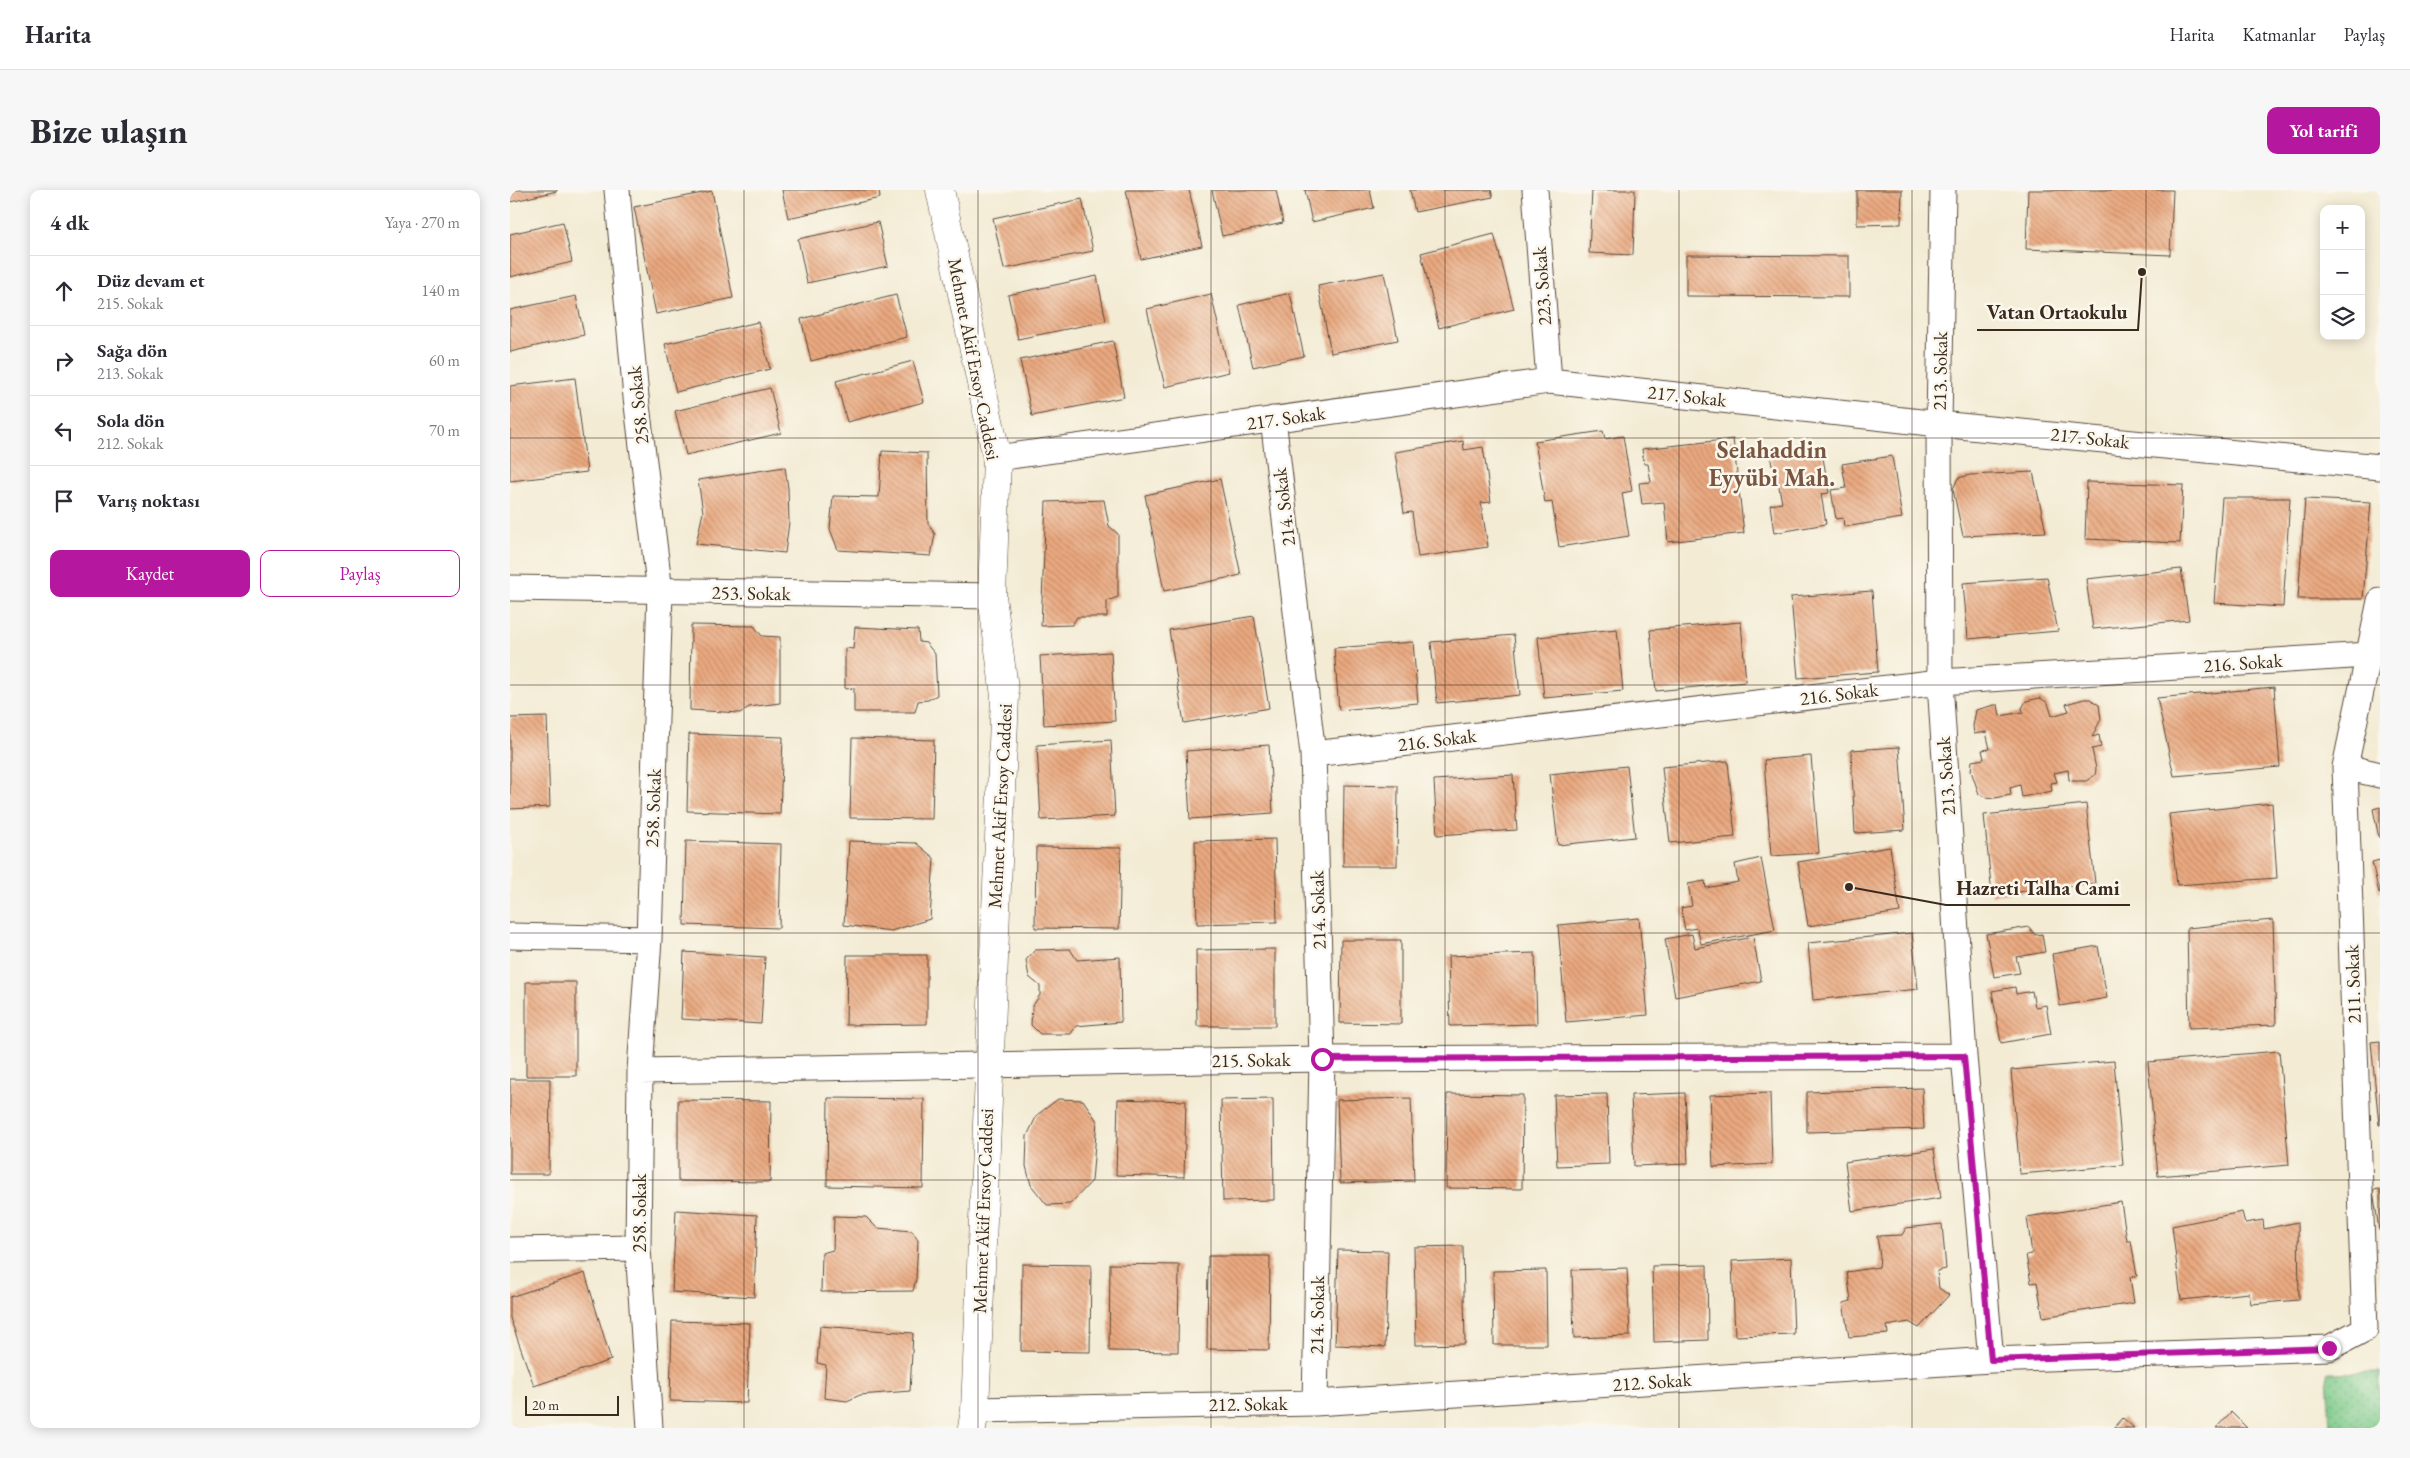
<!DOCTYPE html>
<html lang="tr">
<meta charset="utf-8">
<style>
:root{--surface:#fff;--page:#f7f7f7;--text:#2b2b33;--muted:#7c7c81;--line:#e1e1e2;--accent:#b5179e}
body{margin:0;font-family:"EB Garamond",serif;background:var(--page);color:var(--text)}
.controls{position:absolute;right:15px;top:15px;display:grid;overflow:hidden;border-radius:10px;box-shadow:0 2px 12px #0003}
.controls button{width:45px;height:45px;display:grid;place-items:center;padding:0;border:0;border-bottom:1px solid var(--line);background:var(--surface);color:var(--text);font:25px sans-serif}
.scale{position:absolute;left:15px;bottom:12px;width:94px;box-sizing:border-box;padding-left:5px;border:2px solid #3b2a1e;border-top:0;font-size:14px;line-height:18px;white-space:nowrap;color:#3b2a1e;-webkit-text-stroke:4px #fbf7ec;paint-order:stroke}
.stop{position:absolute;width:15px;height:15px;margin:-11px;border:4px solid #b5179e;border-radius:50%;background:#fff}
.stop.end{background:#b5179e;border-color:#fff;box-shadow:0 1px 5px #0008}
.list{margin:0;padding:0;list-style:none}
h2{display:flex;justify-content:space-between;align-items:center;height:65px;margin:0;padding:0 20px;font-size:21px}
h2 small{font-size:16px;font-weight:400;color:var(--muted)}
.list li{display:grid;grid-template-columns:32px 1fr auto;gap:15px;align-items:center;box-sizing:border-box;height:70px;padding:0 20px;border-top:1px solid var(--line)}
.list b{display:block;font-size:19px;white-space:nowrap}
.list p{margin:0;font-size:16px;white-space:nowrap;color:var(--muted)}
.list em{font-size:16px;font-style:normal;color:var(--muted)}
.actions{display:flex;gap:10px;padding:15px 20px}
.actions a{flex:1;padding:11px 0;border:1px solid var(--accent);border-radius:10px;text-align:center;font-size:18px;color:var(--accent)}
.actions .main{background:var(--accent);color:#fff}
.icon{flex:none;width:28px;height:28px;fill:none;stroke:currentColor;stroke-width:2;stroke-linecap:round;stroke-linejoin:round}
.map{position:relative;flex:none;width:1870px;height:1238px;overflow:hidden;border-radius:10px}
header{display:flex;align-items:center;gap:30px;box-sizing:border-box;height:70px;padding:0 25px;background:var(--surface);border-bottom:1px solid var(--line)}
header strong{font-size:24px}
nav{display:flex;gap:28px;margin-inline-start:auto;font-size:18px}
.intro{display:flex;align-items:center;justify-content:space-between;box-sizing:border-box;height:120px;padding:0 30px}
h1{margin:0;font-size:35px}
.button{padding:12px 22px;border-radius:10px;background:var(--accent);color:#fff;font-size:18px;font-weight:700}
main{display:flex;gap:30px;padding:0 30px}
aside{flex:1;background:var(--surface);border-radius:10px;box-shadow:0 2px 12px #0003}
.map>svg:first-child{display:block}
.park{fill:url(#park-dots);stroke:#5b7a54}
.building{fill:url(#building-back-hatch)}
.lines{fill:none;stroke-linecap:round;stroke-linejoin:round}
.minor-casing{stroke:#574739;stroke-width:27}
.tertiary-casing{stroke:#574739;stroke-width:29}
.minor{stroke:#fff;stroke-width:25}
.tertiary{stroke:#fff;stroke-width:28}
.route{stroke:#b5179e;stroke-width:6}
.grid{fill:none;stroke:#3b2a1e;stroke-width:1;stroke-opacity:0.55}
.labels{text-anchor:middle;dominant-baseline:central;stroke-width:5;stroke-linejoin:round;paint-order:stroke}
.street-label{font-size:19px;fill:#3b2a1e;stroke:#fbf7ec}
.district-label{font-size:24px;font-weight:bold;fill:#785640;stroke:#fbf7ec}
.leader{fill:none;stroke:#3b2a1e;stroke-width:2}
.callout-dot{fill:#3b2a1e;stroke:#fbf7ec;stroke-width:2}
.callout-label{font-size:20px;text-anchor:middle;font-weight:bold;fill:#3b2a1e;stroke:#fbf7ec;stroke-width:5;stroke-linejoin:round;paint-order:stroke}
</style>
<header>
<strong>Harita</strong>
<nav><a>Harita</a><a>Katmanlar</a><a>Paylaş</a></nav>
</header>
<div class="intro"><h1>Bize ulaşın</h1><a class="button">Yol tarifi</a></div>
<main>
<aside>
<h2>4 dk<small>Yaya · 270 m</small></h2>
<ul class="list">
<li><svg class="icon" aria-label="ahead" viewBox="0 0 24 24"><path d="M12 20V5M6 11l6-6 6 6"/></svg><div><b>Düz devam et</b><p>215. Sokak</p></div><em>140 m</em></li>
<li><svg class="icon" aria-label="right" viewBox="0 0 24 24"><path d="M7 20v-9h11M14 6l5 5-5 5"/></svg><div><b>Sağa dön</b><p>213. Sokak</p></div><em>60 m</em></li>
<li><svg class="icon" aria-label="left" viewBox="0 0 24 24"><path d="M17 20v-9H6M10 6l-5 5 5 5"/></svg><div><b>Sola dön</b><p>212. Sokak</p></div><em>70 m</em></li>
<li><svg class="icon" aria-label="arrive" viewBox="0 0 24 24"><path d="M6 21V4h12l-3 4 3 4H6"/></svg><div><b>Varış noktası</b></div></li>
</ul>
<div class="actions"><a class="main">Kaydet</a><a>Paylaş</a></div>
</aside>
<div class="map">
<svg width="1870" height="1238" viewBox="0 0 1870 1238">
<defs>
<pattern id="park-dots" width="8" height="8" patternUnits="userSpaceOnUse" patternTransform="scale(1.25)"><rect width="8" height="8" fill="#7bc989"/><path d="M2 2h.1M6 6h.1" fill="none" stroke="#66a36f" stroke-width="1.8" stroke-linecap="round"/></pattern>
<pattern id="building-back-hatch" width="6" height="6" patternUnits="userSpaceOnUse" patternTransform="scale(1.25)"><rect width="6" height="6" fill="#eaa980"/><path d="M-1 5l2 2M0 0l6 6M5-1l2 2" fill="none" stroke="#bf8a68"/></pattern>
</defs>
<rect width="100%" height="100%" fill="#fbf7ec"/>
<filter id="ink" filterUnits="userSpaceOnUse"><feTurbulence type="fractalNoise" baseFrequency=".02" numOctaves="2"/><feDisplacementMap in="SourceGraphic" scale="10" xChannelSelector="R" yChannelSelector="G"/><feConvolveMatrix kernelMatrix="1 2 1 2 8 2 1 2 1" color-interpolation-filters="sRGB"/></filter>
<filter id="wash" filterUnits="userSpaceOnUse"><feTurbulence type="fractalNoise" baseFrequency=".0096" numOctaves="4" result="noise"/><feDisplacementMap in="SourceGraphic" scale="20" xChannelSelector="R" yChannelSelector="G"/><feGaussianBlur stdDeviation="1.12" result="paint"/><feColorMatrix in="noise" values="0 0 0 0 0 0 0 0 0 0 0 0 0 0 0 0 0 1.4 0 .05"/><feComposite in="paint" operator="in"/></filter>
<g filter="url(#wash)">
<rect width="100%" height="100%" fill="#f3ebd4"/>
<!-- park -->
<path class="park" d="M 1870,1182 L 1870,1238 L 1820,1238 L 1817,1183 Z"/>
<g id="blocks">
<!-- building -->
<path class="building" d="M 0,0 L 47,0 L 47,1 L 0,12 Z
M 272,0 L 369,0 L 370,8 L 278,28 Z
M 616,0 L 679,0 L 692,56 L 631,69 Z
M 702,0 L 766,0 L 773,33 L 712,46 Z
M 795,0 L 860,0 L 864,18 L 802,32 Z
M 900,0 L 981,0 L 983,7 L 905,22 Z
M 1082,0 L 1125,0 L 1123,65 L 1079,63 Z
M 1347,0 L 1392,0 L 1391,34 L 1347,35 Z
M 1518,0 L 1663,0 L 1660,65 L 1516,59 Z
M 202,1 L 223,108 L 146,124 L 124,17 Z
M 572,9 L 583,61 L 494,79 L 483,28 Z
M 53,32 L 62,72 L 0,87 L 0,44 Z
M 368,32 L 378,76 L 297,93 L 288,49 Z
M 984,44 L 1004,119 L 929,138 L 911,63 Z
M 1176,65 L 1339,66 L 1339,107 L 1176,106 Z
M 874,83 L 888,150 L 821,163 L 808,96 Z
M 587,86 L 596,131 L 508,149 L 498,105 Z
M 780,103 L 794,166 L 743,177 L 729,115 Z
M 701,104 L 719,182 L 655,197 L 637,119 Z
M 386,105 L 397,147 L 301,171 L 291,129 Z
M 66,106 L 74,145 L 0,162 L 0,120 Z
M 248,132 L 260,179 L 166,202 L 155,154 Z
M 603,151 L 614,207 L 522,226 L 510,170 Z
M 403,171 L 414,212 L 337,232 L 326,191 Z
M 65,188 L 77,282 L 0,291 L 0,196 Z
M 260,198 L 271,243 L 176,265 L 165,221 Z
M 1093,241 L 1095,249 L 1113,246 L 1122,301 L 1112,303 L 1119,346 L 1049,357 L 1042,312 L 1035,313 L 1025,251 Z
M 1223,249 L 1234,343 L 1158,352 L 1154,312 L 1132,314 L 1129,293 L 1141,292 L 1138,274 L 1134,274 L 1132,259 Z
M 953,251 L 954,260 L 973,257 L 981,312 L 971,313 L 978,357 L 908,367 L 902,322 L 894,323 L 885,262 Z
M 1311,256 L 1319,303 L 1311,304 L 1316,334 L 1264,343 L 1260,315 L 1272,313 L 1265,275 L 1262,276 L 1260,264 Z
M 372,261 L 417,263 L 418,334 L 425,344 L 421,366 L 328,360 L 320,339 L 323,306 L 369,307 Z
M 1382,266 L 1392,328 L 1334,337 L 1333,328 L 1326,329 L 1321,300 L 1336,298 L 1332,274 Z
M 275,277 L 278,298 L 279,332 L 275,363 L 186,354 L 193,322 L 188,290 Z
M 1523,282 L 1536,342 L 1453,346 L 1443,299 L 1448,288 L 1460,285 Z
M 710,289 L 731,385 L 654,401 L 635,305 Z
M 1577,292 L 1673,295 L 1670,353 L 1575,349 Z
M 1712,308 L 1780,308 L 1773,417 L 1704,413 Z
M 1795,309 L 1861,312 L 1853,409 L 1788,409 Z
M 594,310 L 599,336 L 608,344 L 608,407 L 597,411 L 597,427 L 567,427 L 562,435 L 531,436 L 536,312 Z
M 1671,379 L 1679,430 L 1583,439 L 1576,389 Z
M 1537,387 L 1548,441 L 1458,449 L 1453,393 Z
M 1362,401 L 1368,482 L 1288,488 L 1281,407 Z
M 744,426 L 759,518 L 674,533 L 659,440 Z
M 1231,432 L 1236,492 L 1146,501 L 1140,440 Z
M 181,435 L 244,436 L 252,446 L 270,447 L 270,513 L 239,517 L 230,523 L 180,520 Z
M 345,437 L 408,440 L 409,452 L 416,453 L 425,464 L 427,505 L 418,510 L 408,511 L 405,522 L 344,522 L 344,498 L 335,499 L 335,458 L 343,459 Z
M 1107,439 L 1113,501 L 1034,508 L 1028,447 Z
M 1004,445 L 1010,505 L 927,513 L 921,452 Z
M 903,452 L 908,513 L 829,520 L 824,458 Z
M 601,462 L 605,531 L 534,535 L 530,466 Z
M 1764,497 L 1770,577 L 1664,586 L 1647,508 Z
M 1530,508 L 1538,513 L 1542,526 L 1559,521 L 1556,514 L 1574,509 L 1580,509 L 1589,515 L 1591,529 L 1582,547 L 1589,545 L 1591,557 L 1582,559 L 1586,579 L 1585,585 L 1576,591 L 1562,591 L 1559,590 L 1558,580 L 1544,583 L 1547,592 L 1541,593 L 1542,601 L 1512,607 L 1510,595 L 1500,598 L 1501,605 L 1485,608 L 1475,607 L 1469,604 L 1461,581 L 1462,571 L 1474,569 L 1472,560 L 1480,559 L 1476,542 L 1464,544 L 1463,536 L 1466,520 L 1484,515 L 1488,515 L 1490,526 L 1513,522 L 1512,518 L 1516,511 Z
M 37,527 L 40,617 L 0,619 L 0,528 Z
M 179,544 L 273,547 L 270,624 L 177,621 Z
M 342,548 L 424,550 L 422,629 L 340,628 Z
M 601,550 L 605,626 L 531,630 L 527,555 Z
M 759,555 L 763,623 L 680,629 L 676,561 Z
M 1389,557 L 1395,640 L 1345,643 L 1341,560 Z
M 1301,566 L 1309,663 L 1261,666 L 1254,570 Z
M 1218,571 L 1225,647 L 1160,653 L 1152,577 Z
M 1117,576 L 1125,647 L 1048,655 L 1040,584 Z
M 1003,585 L 1007,640 L 927,645 L 924,590 Z
M 834,595 L 888,596 L 887,676 L 833,676 Z
M 1762,613 L 1767,688 L 1667,695 L 1659,624 Z
M 1576,614 L 1585,693 L 1482,705 L 1474,625 Z
M 1870,617 L 1870,648 L 1869,648 L 1863,619 Z
M 765,649 L 767,732 L 687,734 L 685,651 Z
M 176,651 L 271,654 L 269,738 L 174,735 Z
M 339,651 L 406,653 L 424,668 L 420,729 L 381,741 L 334,735 Z
M 526,657 L 611,658 L 609,739 L 525,738 Z
M 1380,657 L 1390,722 L 1298,736 L 1288,672 Z
M 1251,668 L 1265,740 L 1191,754 L 1187,738 L 1175,740 L 1171,718 L 1182,716 L 1178,694 L 1195,691 L 1196,698 L 1228,692 L 1225,674 Z
M 1870,670 L 1870,703 L 1869,703 L 1862,672 Z
M 1129,728 L 1138,825 L 1056,832 L 1048,735 Z
M 1763,730 L 1766,835 L 1679,838 L 1677,738 Z
M 1519,737 L 1525,745 L 1532,744 L 1535,762 L 1506,767 L 1510,783 L 1484,787 L 1476,744 Z
M 1402,743 L 1408,799 L 1303,810 L 1298,753 Z
M 1182,744 L 1185,758 L 1243,747 L 1251,791 L 1165,807 L 1155,749 Z
M 831,750 L 891,750 L 891,834 L 830,833 Z
M 1588,756 L 1597,808 L 1550,816 L 1542,764 Z
M 560,759 L 567,770 L 610,767 L 611,832 L 566,836 L 561,844 L 530,844 L 521,835 L 522,817 L 530,805 L 530,796 L 519,787 L 516,770 L 525,760 Z
M 765,759 L 765,836 L 687,836 L 686,760 Z
M 174,762 L 255,767 L 251,834 L 171,829 Z
M 1025,763 L 1027,834 L 940,836 L 938,766 Z
M 337,765 L 417,765 L 417,834 L 336,835 Z
M 16,792 L 66,792 L 66,886 L 16,886 Z
M 1505,797 L 1506,804 L 1522,801 L 1525,817 L 1536,815 L 1541,844 L 1491,853 L 1482,801 Z
M 1870,851 L 1870,935 L 1869,935 L 1861,852 Z
M 1769,861 L 1779,975 L 1648,986 L 1638,872 Z
M 1604,871 L 1613,975 L 1510,984 L 1501,880 Z
M 0,889 L 40,889 L 39,984 L 0,984 Z
M 1412,898 L 1414,939 L 1297,942 L 1297,902 Z
M 1175,903 L 1178,974 L 1124,976 L 1121,905 Z
M 1260,903 L 1262,974 L 1203,977 L 1200,905 Z
M 937,904 L 1013,905 L 1012,999 L 936,998 Z
M 1097,904 L 1099,974 L 1047,976 L 1044,905 Z
M 318,908 L 414,909 L 413,998 L 317,996 Z
M 901,908 L 904,991 L 830,993 L 827,910 Z
M 548,909 L 573,910 L 587,931 L 582,991 L 560,1014 L 537,1015 L 521,995 L 516,976 L 517,946 L 527,925 Z
M 608,909 L 676,911 L 674,987 L 606,985 Z
M 763,909 L 764,1010 L 713,1011 L 711,910 Z
M 168,910 L 261,911 L 260,992 L 168,991 Z
M 1424,959 L 1431,1008 L 1342,1021 L 1335,972 Z
M 1870,999 L 1870,1040 L 1869,1040 L 1863,1000 Z
M 1611,1012 L 1617,1051 L 1621,1051 L 1627,1086 L 1620,1087 L 1624,1113 L 1533,1127 L 1527,1092 L 1521,1093 L 1516,1065 L 1522,1064 L 1517,1027 Z
M 166,1020 L 247,1025 L 244,1107 L 162,1102 Z
M 1732,1022 L 1735,1033 L 1753,1030 L 1754,1039 L 1788,1032 L 1789,1110 L 1741,1114 L 1739,1103 L 1671,1110 L 1662,1036 Z
M 324,1026 L 356,1027 L 367,1038 L 402,1041 L 408,1050 L 406,1089 L 403,1101 L 311,1102 L 312,1063 L 323,1060 Z
M 1432,1034 L 1436,1079 L 1427,1081 L 1429,1098 L 1439,1105 L 1409,1138 L 1399,1132 L 1377,1136 L 1378,1144 L 1339,1147 L 1333,1113 L 1341,1111 L 1337,1082 L 1369,1077 L 1370,1067 L 1367,1046 L 1392,1045 L 1396,1038 Z
M 953,1056 L 955,1154 L 906,1155 L 904,1057 Z
M 828,1060 L 878,1061 L 875,1157 L 825,1155 Z
M 698,1066 L 760,1066 L 759,1160 L 697,1159 Z
M 1281,1068 L 1284,1144 L 1225,1146 L 1222,1071 Z
M 512,1074 L 581,1075 L 580,1162 L 511,1161 Z
M 600,1074 L 669,1075 L 668,1162 L 599,1161 Z
M 1197,1075 L 1198,1150 L 1144,1152 L 1142,1076 Z
M 1117,1078 L 1120,1146 L 1064,1148 L 1062,1080 Z
M 1036,1080 L 1037,1155 L 984,1155 L 983,1081 Z
M 75,1083 L 101,1170 L 24,1196 L 0,1128 L 0,1107 Z
M 162,1131 L 240,1133 L 237,1213 L 160,1211 Z
M 310,1136 L 403,1143 L 400,1201 L 350,1205 L 337,1211 L 314,1208 L 316,1175 L 307,1173 Z
M 1721,1222 L 1737,1238 L 1706,1238 Z
M 1613,1228 L 1624,1238 L 1604,1238 Z"/>
</g>
</g>
<g filter="url(#ink)">
<use href="#blocks" fill-opacity="0" stroke="#574739" stroke-width="1"/>
<g class="lines">
<!-- minor casing -->
<g class="minor-casing">
<path id="minor" d="M 107,0 L 126,207 L 150,402 L 139,749 L 130,881 L 128,1058 L 140,1238
M 1025,0 L 1039,191
M 1433,0 L 1429,234 L 1430,492 L 1454,866 L 1481,1170
M 763,229 L 803,564 L 812,869 L 805,1213
M 487,268 L 1039,191 L 1429,234 L 1870,277
M 0,398 L 482,406
M 803,564 L 1430,492 L 1858,465
M 1835,577 L 1870,585
M 0,746 L 139,749
M 130,881 L 812,869 L 1454,866
M 0,1060 L 128,1058
M 465,1220 L 805,1213 L 1481,1170 L 1819,1158 L 1855,1139 L 1835,577 L 1870,411"/>
</g>
<!-- tertiary casing -->
<g class="tertiary-casing">
<path id="tertiary" d="M 430,0 L 487,268 L 482,406 L 495,506 L 465,1220 L 462,1238"/>
</g>
<!-- minor -->
<use href="#minor" class="minor"/>
<!-- tertiary -->
<use href="#tertiary" class="tertiary"/>
</g>
</g>
<g class="lines" filter="url(#ink)">
<!-- route -->
<path class="route" d="M 812,869 L 1454,866 L 1481,1170 L 1819,1158"/>
</g>
<!-- grid -->
<path class="grid" d="M 234,0 L 234,1238M 468,0 L 468,1238M 701,0 L 701,1238M 935,0 L 935,1238M 1169,0 L 1169,1238M 1402,0 L 1402,1238M 1636,0 L 1636,1238M 0,248 L 1870,248M 0,495 L 1870,495M 0,743 L 1870,743M 0,990 L 1870,990"/>
<g class="labels">
<!-- street labels -->
<g class="street-label">
<text transform="translate(1032 96) rotate(-94)">223. Sokak</text>
<text transform="translate(464 169) rotate(79)">Mehmet Akif Ersoy Caddesi</text>
<text transform="translate(1430 181) rotate(-89)">213. Sokak</text>
<text transform="translate(1177 206) rotate(6)">217. Sokak</text>
<text transform="translate(128 215) rotate(-96)">258. Sokak</text>
<text transform="translate(776 228) rotate(-8)">217. Sokak</text>
<text transform="translate(1580 248) rotate(6)">217. Sokak</text>
<text transform="translate(774 317) rotate(-97)">214. Sokak</text>
<text transform="translate(241 403) rotate(1)">253. Sokak</text>
<text transform="translate(1733 473) rotate(-4)">216. Sokak</text>
<text transform="translate(1329 504) rotate(-7)">216. Sokak</text>
<text transform="translate(927 550) rotate(-7)">216. Sokak</text>
<text transform="translate(1436 586) rotate(-94)">213. Sokak</text>
<text transform="translate(490 616) rotate(-87)">Mehmet Akif Ersoy Caddesi</text>
<text transform="translate(143 618) rotate(-88)">258. Sokak</text>
<text transform="translate(808 720) rotate(-92)">214. Sokak</text>
<text transform="translate(1843 794) rotate(-92)">211. Sokak</text>
<text transform="translate(741 870) rotate(-1)">215. Sokak</text>
<text transform="translate(473 1021) rotate(-88)">Mehmet Akif Ersoy Caddesi</text>
<text transform="translate(129 1023) rotate(-90)">258. Sokak</text>
<text transform="translate(807 1125) rotate(-89)">214. Sokak</text>
<text transform="translate(1142 1192) rotate(-4)">212. Sokak</text>
<text transform="translate(738 1214) rotate(-1)">212. Sokak</text>
</g>
<!-- district labels -->
<g class="district-label">
<text x="1262" y="259">Selahaddin<tspan x="1262" dy="28">Eyyübi Mah.</tspan></text>
</g>
</g>
<!-- callouts -->
<path class="leader" d="M1632 82L1628 140H1467M1339 697L1436 715H1620"/>
<g class="callout-dot">
<circle cx="1632" cy="82" r="5"/>
<circle cx="1339" cy="697" r="5"/>
</g>
<g class="callout-label">
<text x="1547" y="129">Vatan Ortaokulu</text>
<text x="1528" y="705">Hazreti Talha Cami</text>
</g>
</svg>
<div class="controls">
<button>+</button>
<button>−</button>
<button><svg class="icon" aria-label="layers" viewBox="0 0 24 24"><path d="M12 4l9 5-9 5-9-5zM3 14l9 5 9-5"/></svg></button>
</div>
<div class="scale">20 m</div>
<div class="stop" style="left:812px;top:869px"></div>
<div class="stop end" style="left:1819px;top:1158px"></div>
</div>
</main>
